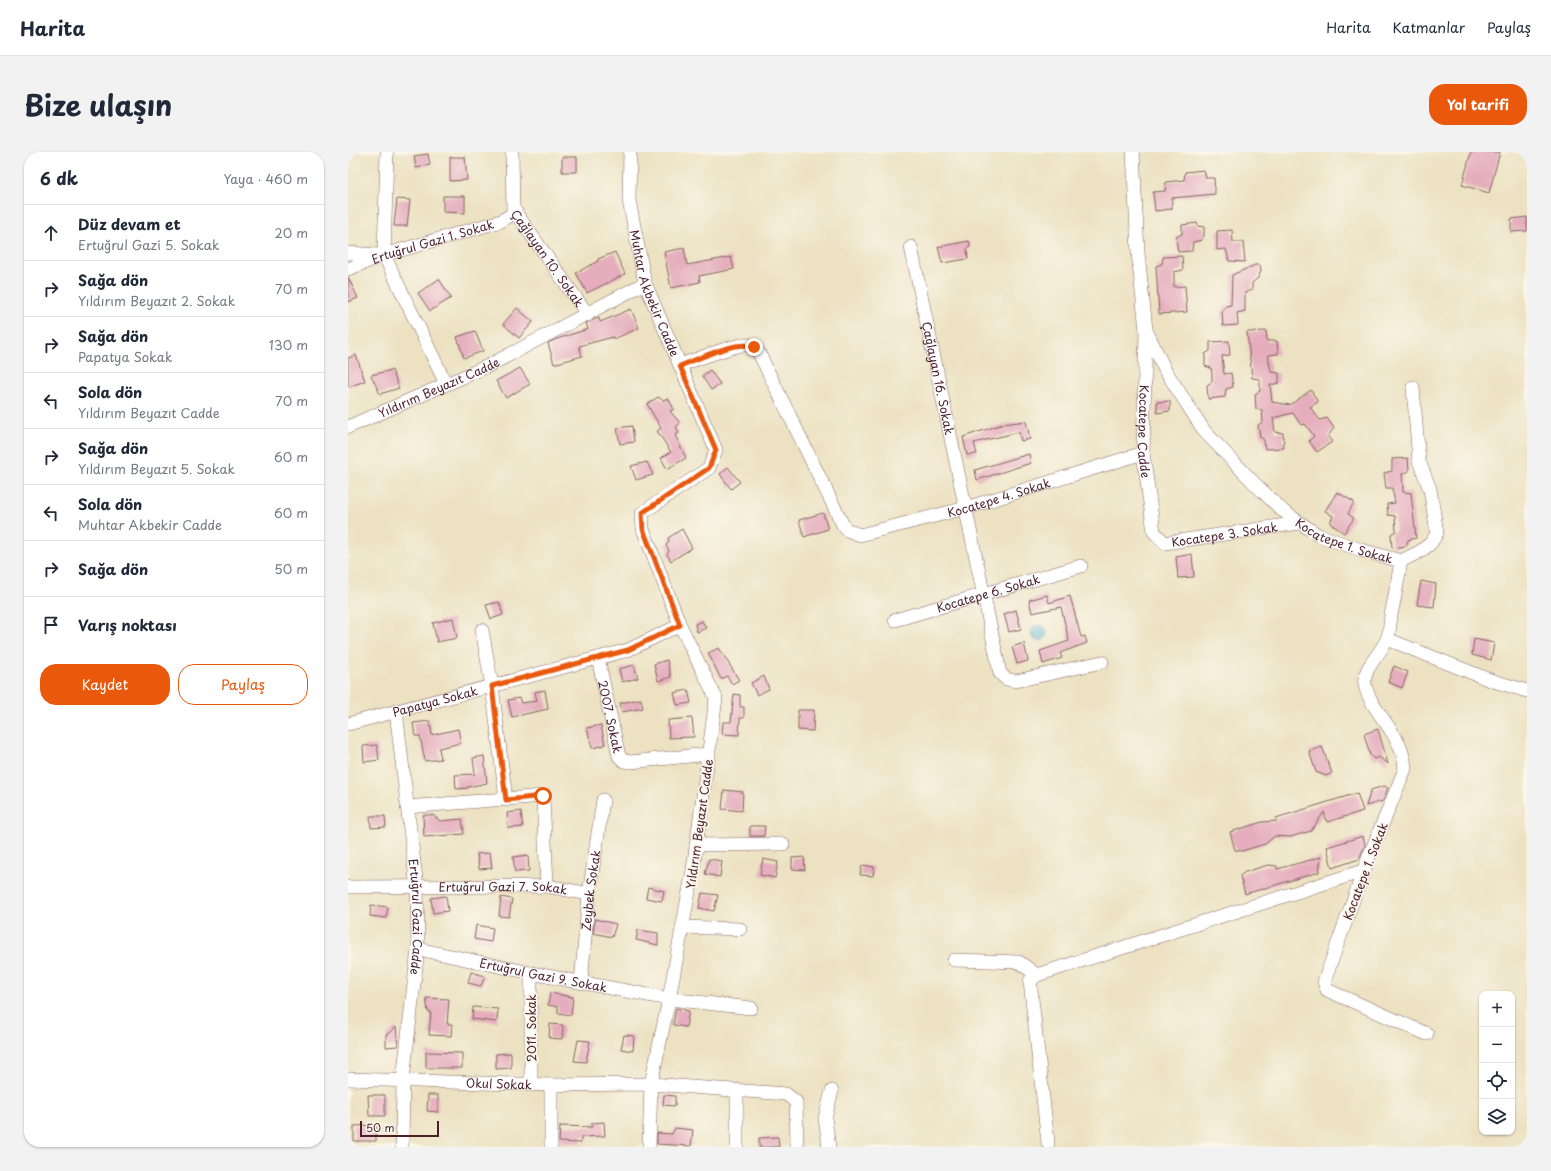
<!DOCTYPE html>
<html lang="tr">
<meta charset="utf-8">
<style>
:root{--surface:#fff;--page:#f2f2f3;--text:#1f2937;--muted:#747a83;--line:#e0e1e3;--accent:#ea580c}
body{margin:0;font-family:"Playpen Sans",sans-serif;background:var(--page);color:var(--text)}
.controls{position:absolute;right:12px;bottom:12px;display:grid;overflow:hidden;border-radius:8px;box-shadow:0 1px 3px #0004}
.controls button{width:36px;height:36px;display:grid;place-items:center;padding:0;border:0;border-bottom:1px solid var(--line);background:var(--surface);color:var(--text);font:20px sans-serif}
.scale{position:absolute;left:12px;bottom:10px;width:79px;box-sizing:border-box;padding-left:4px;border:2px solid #4a1f2b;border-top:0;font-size:11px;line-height:14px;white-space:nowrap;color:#4a1f2b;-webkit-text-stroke:3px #fbf7ec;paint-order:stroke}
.stop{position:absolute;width:12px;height:12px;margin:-9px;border:3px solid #ea580c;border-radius:50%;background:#fff}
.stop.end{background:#ea580c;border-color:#fff;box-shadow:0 1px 4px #0008}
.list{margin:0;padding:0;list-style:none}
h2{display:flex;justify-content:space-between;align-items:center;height:52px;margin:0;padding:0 16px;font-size:17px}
h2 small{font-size:13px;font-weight:400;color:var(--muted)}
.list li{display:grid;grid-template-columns:26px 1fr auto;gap:12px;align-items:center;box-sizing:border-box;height:56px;padding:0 16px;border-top:1px solid var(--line)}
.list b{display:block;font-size:15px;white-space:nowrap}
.list p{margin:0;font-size:13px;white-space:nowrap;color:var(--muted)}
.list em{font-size:13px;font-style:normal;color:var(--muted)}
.actions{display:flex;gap:8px;padding:12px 16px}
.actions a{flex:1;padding:9px 0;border:1px solid var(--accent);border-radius:16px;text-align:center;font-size:14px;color:var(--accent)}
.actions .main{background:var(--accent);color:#fff}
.icon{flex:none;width:22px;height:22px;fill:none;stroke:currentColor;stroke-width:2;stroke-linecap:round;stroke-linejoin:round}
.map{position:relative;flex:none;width:1179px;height:995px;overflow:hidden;border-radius:16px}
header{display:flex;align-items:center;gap:24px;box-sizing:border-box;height:56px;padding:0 20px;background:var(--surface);border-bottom:1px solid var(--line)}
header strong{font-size:19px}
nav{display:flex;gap:22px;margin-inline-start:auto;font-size:14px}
.intro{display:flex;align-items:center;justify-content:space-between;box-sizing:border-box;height:96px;padding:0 24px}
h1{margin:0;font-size:28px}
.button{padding:10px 18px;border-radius:16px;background:var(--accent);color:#fff;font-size:14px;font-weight:700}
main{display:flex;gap:24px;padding:0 24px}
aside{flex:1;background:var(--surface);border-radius:16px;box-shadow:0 1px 3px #0004}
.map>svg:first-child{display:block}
.water{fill:#4bb0ca;stroke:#4a687a}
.building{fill:#e5adbd}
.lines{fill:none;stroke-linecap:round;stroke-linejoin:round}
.minor-casing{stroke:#836360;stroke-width:14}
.minor{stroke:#fff;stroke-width:13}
.route{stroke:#ea580c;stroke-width:5}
.labels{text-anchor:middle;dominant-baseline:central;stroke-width:3.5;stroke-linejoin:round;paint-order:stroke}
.street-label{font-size:12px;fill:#4a1f2b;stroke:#fbf7ec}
</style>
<header>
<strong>Harita</strong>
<nav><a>Harita</a><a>Katmanlar</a><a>Paylaş</a></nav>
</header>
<div class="intro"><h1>Bize ulaşın</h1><a class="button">Yol tarifi</a></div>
<main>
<aside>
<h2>6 dk<small>Yaya · 460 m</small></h2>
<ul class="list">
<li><svg class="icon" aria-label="ahead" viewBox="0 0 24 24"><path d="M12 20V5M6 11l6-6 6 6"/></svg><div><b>Düz devam et</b><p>Ertuğrul Gazi 5. Sokak</p></div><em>20 m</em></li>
<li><svg class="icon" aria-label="right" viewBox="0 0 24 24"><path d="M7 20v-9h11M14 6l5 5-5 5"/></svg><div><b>Sağa dön</b><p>Yıldırım Beyazıt 2. Sokak</p></div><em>70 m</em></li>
<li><svg class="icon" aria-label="right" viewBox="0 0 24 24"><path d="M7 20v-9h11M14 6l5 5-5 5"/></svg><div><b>Sağa dön</b><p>Papatya Sokak</p></div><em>130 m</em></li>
<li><svg class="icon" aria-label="left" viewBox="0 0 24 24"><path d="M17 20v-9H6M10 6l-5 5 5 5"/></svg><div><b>Sola dön</b><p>Yıldırım Beyazıt Cadde</p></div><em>70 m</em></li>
<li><svg class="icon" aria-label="right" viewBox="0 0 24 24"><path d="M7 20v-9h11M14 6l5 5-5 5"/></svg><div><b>Sağa dön</b><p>Yıldırım Beyazıt 5. Sokak</p></div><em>60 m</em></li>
<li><svg class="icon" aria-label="left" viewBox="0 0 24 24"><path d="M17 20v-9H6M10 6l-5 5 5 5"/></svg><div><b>Sola dön</b><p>Muhtar Akbekir Cadde</p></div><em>60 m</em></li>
<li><svg class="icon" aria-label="right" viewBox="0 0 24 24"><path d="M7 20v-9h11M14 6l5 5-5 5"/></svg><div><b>Sağa dön</b></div><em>50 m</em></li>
<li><svg class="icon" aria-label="arrive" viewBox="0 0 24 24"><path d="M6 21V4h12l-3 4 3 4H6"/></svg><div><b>Varış noktası</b></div></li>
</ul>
<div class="actions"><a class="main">Kaydet</a><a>Paylaş</a></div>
</aside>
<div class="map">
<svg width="1179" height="995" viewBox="0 0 1179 995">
<rect width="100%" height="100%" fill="#fbf7ec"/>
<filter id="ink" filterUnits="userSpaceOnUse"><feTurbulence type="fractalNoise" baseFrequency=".025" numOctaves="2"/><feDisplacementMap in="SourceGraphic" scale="8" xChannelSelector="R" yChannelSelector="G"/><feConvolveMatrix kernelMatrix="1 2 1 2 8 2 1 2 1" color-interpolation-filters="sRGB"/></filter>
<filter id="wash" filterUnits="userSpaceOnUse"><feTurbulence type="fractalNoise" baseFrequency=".012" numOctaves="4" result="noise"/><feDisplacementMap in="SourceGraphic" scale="16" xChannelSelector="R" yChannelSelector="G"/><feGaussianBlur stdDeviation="0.9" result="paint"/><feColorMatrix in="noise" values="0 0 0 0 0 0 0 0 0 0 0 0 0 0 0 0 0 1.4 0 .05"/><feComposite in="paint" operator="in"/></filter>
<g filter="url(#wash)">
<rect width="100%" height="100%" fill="#ece2c2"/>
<!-- water -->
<path class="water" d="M683 481a8 8 0 1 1 16 0a8 8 0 1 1-16 0Z"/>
<g id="blocks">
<!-- building -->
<path class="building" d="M 1123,0 L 1152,0 L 1141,41 L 1114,33 Z
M 80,2 L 82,13 L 68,16 L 66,4 Z
M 102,5 L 117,5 L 119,28 L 102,29 Z
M 214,5 L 229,5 L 229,20 L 214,20 Z
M 856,18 L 858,26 L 866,26 L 867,42 L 824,46 L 824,57 L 807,59 L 805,40 L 817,39 L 818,30 L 836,28 L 837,20 Z
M 95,44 L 117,44 L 117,61 L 95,60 Z
M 49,47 L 62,48 L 59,74 L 46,74 Z
M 1179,65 L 1179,79 L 1163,80 L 1163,67 Z
M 849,71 L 850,74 L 856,75 L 856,83 L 854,88 L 845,90 L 844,99 L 830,100 L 828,85 L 834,82 L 834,73 Z
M 884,78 L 885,90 L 895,90 L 897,110 L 881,109 L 878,97 L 869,98 L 869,79 Z
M 621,89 L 622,95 L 619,97 L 620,107 L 594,111 L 590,95 Z
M 336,96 L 339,113 L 383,105 L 386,117 L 351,124 L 352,130 L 323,136 L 316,100 Z
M 267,100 L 277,122 L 239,141 L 228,121 L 250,109 L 250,107 Z
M 834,104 L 835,118 L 826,120 L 826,135 L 837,134 L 839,160 L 811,162 L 808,114 L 814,112 L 815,105 Z
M 907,113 L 912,113 L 913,119 L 910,126 L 904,131 L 904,138 L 897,141 L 897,159 L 889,161 L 890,173 L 875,174 L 874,160 L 878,154 L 883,153 L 884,123 Z
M 0,125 L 10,146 L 0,150 Z
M 91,127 L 103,146 L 82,159 L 70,141 Z
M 169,156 L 185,170 L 171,186 L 155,172 Z
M 283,157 L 291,176 L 266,187 L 265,185 L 231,194 L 234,204 L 206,212 L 200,191 L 209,187 L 240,177 L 238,171 L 247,167 L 251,166 L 252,170 Z
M 127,179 L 135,199 L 116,206 L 109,185 Z
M 918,179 L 919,189 L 929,189 L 930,202 L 920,203 L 923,220 L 931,221 L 931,231 L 922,233 L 924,250 L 942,253 L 963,238 L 970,250 L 962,255 L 972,268 L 979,266 L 986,276 L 980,284 L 984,290 L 969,300 L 961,289 L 966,284 L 957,272 L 953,273 L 945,261 L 925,266 L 927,280 L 935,281 L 936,296 L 917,297 L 916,288 L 912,285 L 910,273 L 915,270 L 914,258 L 908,257 L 907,242 L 912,239 L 912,227 L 904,226 L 899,180 Z
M 881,189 L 882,203 L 874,204 L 876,222 L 883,221 L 885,235 L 878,237 L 877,245 L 860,247 L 859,233 L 864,230 L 864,222 L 863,216 L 857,214 L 857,202 L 862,199 L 862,190 Z
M 8,203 L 17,229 L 0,235 L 0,206 Z
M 172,216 L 182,232 L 158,246 L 148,229 Z
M 44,218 L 51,236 L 32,242 L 23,223 Z
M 362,218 L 372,232 L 363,238 L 354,224 Z
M 310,245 L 315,248 L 320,246 L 326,257 L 322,259 L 332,271 L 328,275 L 331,281 L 327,283 L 338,306 L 319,317 L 313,306 L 323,300 L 309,279 L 313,276 L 299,252 Z
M 822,249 L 822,259 L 809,261 L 809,250 Z
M 678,269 L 682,287 L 673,289 L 671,280 L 626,291 L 629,302 L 619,303 L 615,285 L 655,272 Z
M 284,274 L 286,290 L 272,292 L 269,276 Z
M 681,302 L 683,311 L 629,328 L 627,318 Z
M 1060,306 L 1061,319 L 1054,322 L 1055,340 L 1063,341 L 1068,386 L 1060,388 L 1058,394 L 1044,396 L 1043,382 L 1048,379 L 1047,364 L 1040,363 L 1039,352 L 1047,351 L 1044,336 L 1038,336 L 1036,321 L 1044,319 L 1044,307 Z
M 299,310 L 305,323 L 288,328 L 283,314 Z
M 380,315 L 392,330 L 383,337 L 372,322 Z
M 989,340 L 1006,350 L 1000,362 L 1006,366 L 996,381 L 982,371 L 985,364 L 977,359 Z
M 475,361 L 480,377 L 456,385 L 451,368 Z
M 334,377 L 344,396 L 323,409 L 319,402 L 321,399 L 318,393 L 321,390 L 320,386 Z
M 844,402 L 846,425 L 830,426 L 828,405 Z
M 1073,429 L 1088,432 L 1086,455 L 1069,453 Z
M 699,443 L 701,451 L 722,444 L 733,485 L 737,484 L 739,491 L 712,501 L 714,506 L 695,512 L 692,499 L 721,489 L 713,455 L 684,461 L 681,448 Z
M 151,450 L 155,463 L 143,467 L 138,453 Z
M 668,458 L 673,477 L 661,480 L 656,462 Z
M 105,466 L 109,486 L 89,490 L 85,471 Z
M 354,469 L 358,476 L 349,480 L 347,472 Z
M 1126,487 L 1146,491 L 1143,508 L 1124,503 Z
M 676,491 L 680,509 L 669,512 L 664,495 Z
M 371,496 L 391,528 L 384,532 L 379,524 L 373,527 L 360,501 Z
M 319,508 L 323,525 L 310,529 L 306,512 Z
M 286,513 L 290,526 L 274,530 L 271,517 Z
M 1046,514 L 1060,520 L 1054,536 L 1040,530 Z
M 416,524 L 421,537 L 409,543 L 403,531 Z
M 197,538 L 200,557 L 164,565 L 160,548 L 171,546 L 173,551 L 189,549 L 187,540 Z
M 340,538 L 343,551 L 329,553 L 326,541 Z
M 386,542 L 392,543 L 392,555 L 396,555 L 396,566 L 392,566 L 391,583 L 374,582 L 375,570 L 383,570 Z
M 293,547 L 295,556 L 274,560 L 272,551 Z
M 450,558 L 466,558 L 465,579 L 450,578 Z
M 344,566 L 346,585 L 321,586 L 320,568 Z
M 82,569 L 84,583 L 110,577 L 113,591 L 91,596 L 93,607 L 77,609 L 72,584 L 67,584 L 65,571 Z
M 253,573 L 257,593 L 244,596 L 239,576 Z
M 1030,577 L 1040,612 L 1031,605 L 1026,607 L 1022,603 L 1016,582 Z
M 29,593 L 31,608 L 16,610 L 15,594 Z
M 974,595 L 984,621 L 978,624 L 968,620 L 961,599 Z
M 136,604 L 139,631 L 120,635 L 120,636 L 108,637 L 107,623 L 127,622 L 125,606 Z
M 1036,634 L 1040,636 L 1035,649 L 1018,654 L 1023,638 Z
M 376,638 L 395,640 L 394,659 L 374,657 Z
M 1009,641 L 1015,659 L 979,670 L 976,660 L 963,679 L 942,685 L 927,684 L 917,692 L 894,699 L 887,698 L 882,680 L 914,670 L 929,669 L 928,666 Z
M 173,659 L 175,675 L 160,676 L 159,661 Z
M 75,663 L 85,663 L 92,669 L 114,667 L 116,682 L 76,685 Z
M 22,664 L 37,664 L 38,675 L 23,676 Z
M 402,674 L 417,674 L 416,684 L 402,684 Z
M 1015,684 L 1017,693 L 1011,707 L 984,716 L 979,695 Z
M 142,701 L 144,716 L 131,717 L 129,702 Z
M 180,703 L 181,719 L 167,720 L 165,705 Z
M 456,705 L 457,718 L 444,717 L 444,706 Z
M 973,705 L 971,720 L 897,742 L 892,724 L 897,720 L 920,713 L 929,714 L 929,717 Z
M 361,707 L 374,709 L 372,725 L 357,722 Z
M 415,707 L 430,710 L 427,726 L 412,723 Z
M 514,713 L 526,715 L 525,724 L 512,723 Z
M 300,735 L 316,739 L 314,749 L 298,746 Z
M 354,741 L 370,743 L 366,759 L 351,756 Z
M 98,744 L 100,759 L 85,761 L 83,746 Z
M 153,745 L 164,747 L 161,765 L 151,764 Z
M 23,753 L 40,755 L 38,766 L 22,764 Z
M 247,767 L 268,772 L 264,785 L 245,781 Z
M 128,773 L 145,776 L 143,790 L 126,787 Z
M 290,778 L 310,781 L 310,793 L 288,788 Z
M 123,820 L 137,824 L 133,834 L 120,831 Z
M 202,841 L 225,845 L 223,863 L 210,861 L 210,855 L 200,853 Z
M 78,846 L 101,847 L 99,872 L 104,872 L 103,884 L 81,883 L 83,860 L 80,860 Z
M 125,855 L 150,857 L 149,870 L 124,867 Z
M 328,856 L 341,859 L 338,875 L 325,873 Z
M 202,872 L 215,873 L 214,887 L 201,886 Z
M 48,875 L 50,894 L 38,895 L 38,883 Z
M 276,883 L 286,884 L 285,899 L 273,897 Z
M 230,888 L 242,889 L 238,910 L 226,909 Z
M 78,900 L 114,901 L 114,916 L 78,916 Z
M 163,901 L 163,916 L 148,917 L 148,902 Z
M 20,943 L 37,943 L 37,964 L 21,964 Z
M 80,943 L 90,943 L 90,960 L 79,959 Z
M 316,943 L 327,944 L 327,954 L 315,953 Z
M 256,970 L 257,984 L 233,985 L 233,991 L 211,990 L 212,974 L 244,975 L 244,971 Z
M 28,973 L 28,989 L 6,989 L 6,974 Z
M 327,976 L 345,978 L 343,994 L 309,992 L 309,981 L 324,982 Z
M 430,985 L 431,995 L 411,995 L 411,986 Z"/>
</g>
</g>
<g filter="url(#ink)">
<use href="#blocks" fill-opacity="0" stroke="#836360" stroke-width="1"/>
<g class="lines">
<!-- minor casing -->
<g class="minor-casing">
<g id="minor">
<path d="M 39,0 L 36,103 L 98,232"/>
<path id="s1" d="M 164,0 L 165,57 L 240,163"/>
<path id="s2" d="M 282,0 L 281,48 L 297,131 L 368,298 L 361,316 L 294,361 L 295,377 L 332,473 L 368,546 L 345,718 L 321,847 L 303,932 L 301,995"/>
<path id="s3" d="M 785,0 L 790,101 L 798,178 L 795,301 L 806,380 L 817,391 L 951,371"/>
<path id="s4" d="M 563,95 L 652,521 L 658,527 L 668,529 L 754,510"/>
<path d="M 0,101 L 30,103"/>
<path id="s5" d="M 0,117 L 36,103 L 153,69 L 168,60"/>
<path id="s6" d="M 798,178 L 817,218 L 857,280 L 908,333 L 935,359 L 970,383 L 1013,398 L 1053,409 C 1050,427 1047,445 1043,463 C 1042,471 1042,480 1039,487 C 1033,502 1014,516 1017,533 C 1024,563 1055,580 1057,617 L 1020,707 L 976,830 L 979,838 L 1079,882"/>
<path id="s7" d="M 332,213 C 346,209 390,190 402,193 C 406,194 408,198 411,201 L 495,373 L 499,378 L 512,383 L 618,356 L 795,301"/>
<path id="s8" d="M 0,275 L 140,214 L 297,131"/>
<path d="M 1053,409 L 1073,399 L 1083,391 L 1089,381 L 1082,337 L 1071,309 L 1065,235"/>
<path id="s9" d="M 547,468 L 733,414"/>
<path d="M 134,478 L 144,534 L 158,648"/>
<path d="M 1039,487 L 1142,528 L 1179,539"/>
<path id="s10" d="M 250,506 L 271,604 L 276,609 L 282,610 L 361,602"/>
<path id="s11" d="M 48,559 L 69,736 L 70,797 L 55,928 L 54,995"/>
<path id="s12" d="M 0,572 L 280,498 L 332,473"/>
<path d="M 59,655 L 195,644 L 199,734"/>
<path d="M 348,693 L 435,692"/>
<path id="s13" d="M 0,735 L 199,734 L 241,742"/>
<path d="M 334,775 L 392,777"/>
<path id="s14" d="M 70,797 L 183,821 L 321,847 L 403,856"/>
<path d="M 606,808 L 671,810 L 689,823"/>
<path id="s15" d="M 233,830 L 241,742 L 255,648"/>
<path id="s16" d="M 0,927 L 203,933 L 303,932 L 438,942 L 448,950 L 449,995"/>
<path d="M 183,932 L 183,821"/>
<path d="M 203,933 L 203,995"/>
<path d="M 389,938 L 389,995"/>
<path d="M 700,991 L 682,829 L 689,823 L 1015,719"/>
<path d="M 481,995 L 477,966 L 484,939"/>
</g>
</g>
<!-- minor -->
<use href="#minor" class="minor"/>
</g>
</g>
<g class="lines" filter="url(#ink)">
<!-- route -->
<path class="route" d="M 195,644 L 158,648 L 144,534 L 280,498 L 332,473 L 295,377 L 294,361 L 361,316 L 368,298 L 332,214 C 350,207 390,187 406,195"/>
</g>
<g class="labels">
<!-- street labels -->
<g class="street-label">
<text stroke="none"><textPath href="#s5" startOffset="89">Ertuğrul Gazi 1. Sokak</textPath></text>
<text stroke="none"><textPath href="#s1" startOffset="117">Çağlayan 10. Sokak</textPath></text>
<text stroke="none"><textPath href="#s2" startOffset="145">Muhtar Akbekir Cadde</textPath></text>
<text stroke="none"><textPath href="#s4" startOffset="134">Çağlayan 16. Sokak</textPath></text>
<text stroke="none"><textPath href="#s8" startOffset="99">Yıldırım Beyazıt Cadde</textPath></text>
<text stroke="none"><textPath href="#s3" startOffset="280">Kocatepe Cadde</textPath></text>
<text stroke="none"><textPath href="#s7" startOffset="441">Kocatepe 4. Sokak</textPath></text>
<text stroke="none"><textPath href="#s3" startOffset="457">Kocatepe 3. Sokak</textPath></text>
<text stroke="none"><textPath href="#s6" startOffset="298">Kocatepe 1. Sokak</textPath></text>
<text stroke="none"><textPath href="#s9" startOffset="97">Kocatepe 6. Sokak</textPath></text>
<text stroke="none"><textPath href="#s12" startOffset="90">Papatya Sokak</textPath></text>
<text stroke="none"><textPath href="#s10" startOffset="60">2007. Sokak</textPath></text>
<text transform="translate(351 672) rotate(-82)">Yıldırım Beyazıt Cadde</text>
<text transform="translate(1017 719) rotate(-69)">Kocatepe 1. Sokak</text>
<text stroke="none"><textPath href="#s13" startOffset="155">Ertuğrul Gazi 7. Sokak</textPath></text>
<text stroke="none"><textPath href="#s15" startOffset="92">Zeybek Sokak</textPath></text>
<text stroke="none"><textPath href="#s11" startOffset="207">Ertuğrul Gazi Cadde</textPath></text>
<text stroke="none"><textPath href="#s14" startOffset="128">Ertuğrul Gazi 9. Sokak</textPath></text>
<text transform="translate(183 876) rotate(-90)">2011. Sokak</text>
<text stroke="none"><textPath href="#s16" startOffset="151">Okul Sokak</textPath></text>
</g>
</g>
</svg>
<div class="controls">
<button>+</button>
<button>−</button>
<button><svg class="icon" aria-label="locate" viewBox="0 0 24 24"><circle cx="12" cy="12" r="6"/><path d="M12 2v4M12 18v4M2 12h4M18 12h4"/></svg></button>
<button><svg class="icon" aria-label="layers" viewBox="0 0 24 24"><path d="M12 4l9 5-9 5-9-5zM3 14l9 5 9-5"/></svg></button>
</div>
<div class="scale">50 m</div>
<div class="stop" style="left:195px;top:644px"></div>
<div class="stop end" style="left:406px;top:195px"></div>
</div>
</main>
